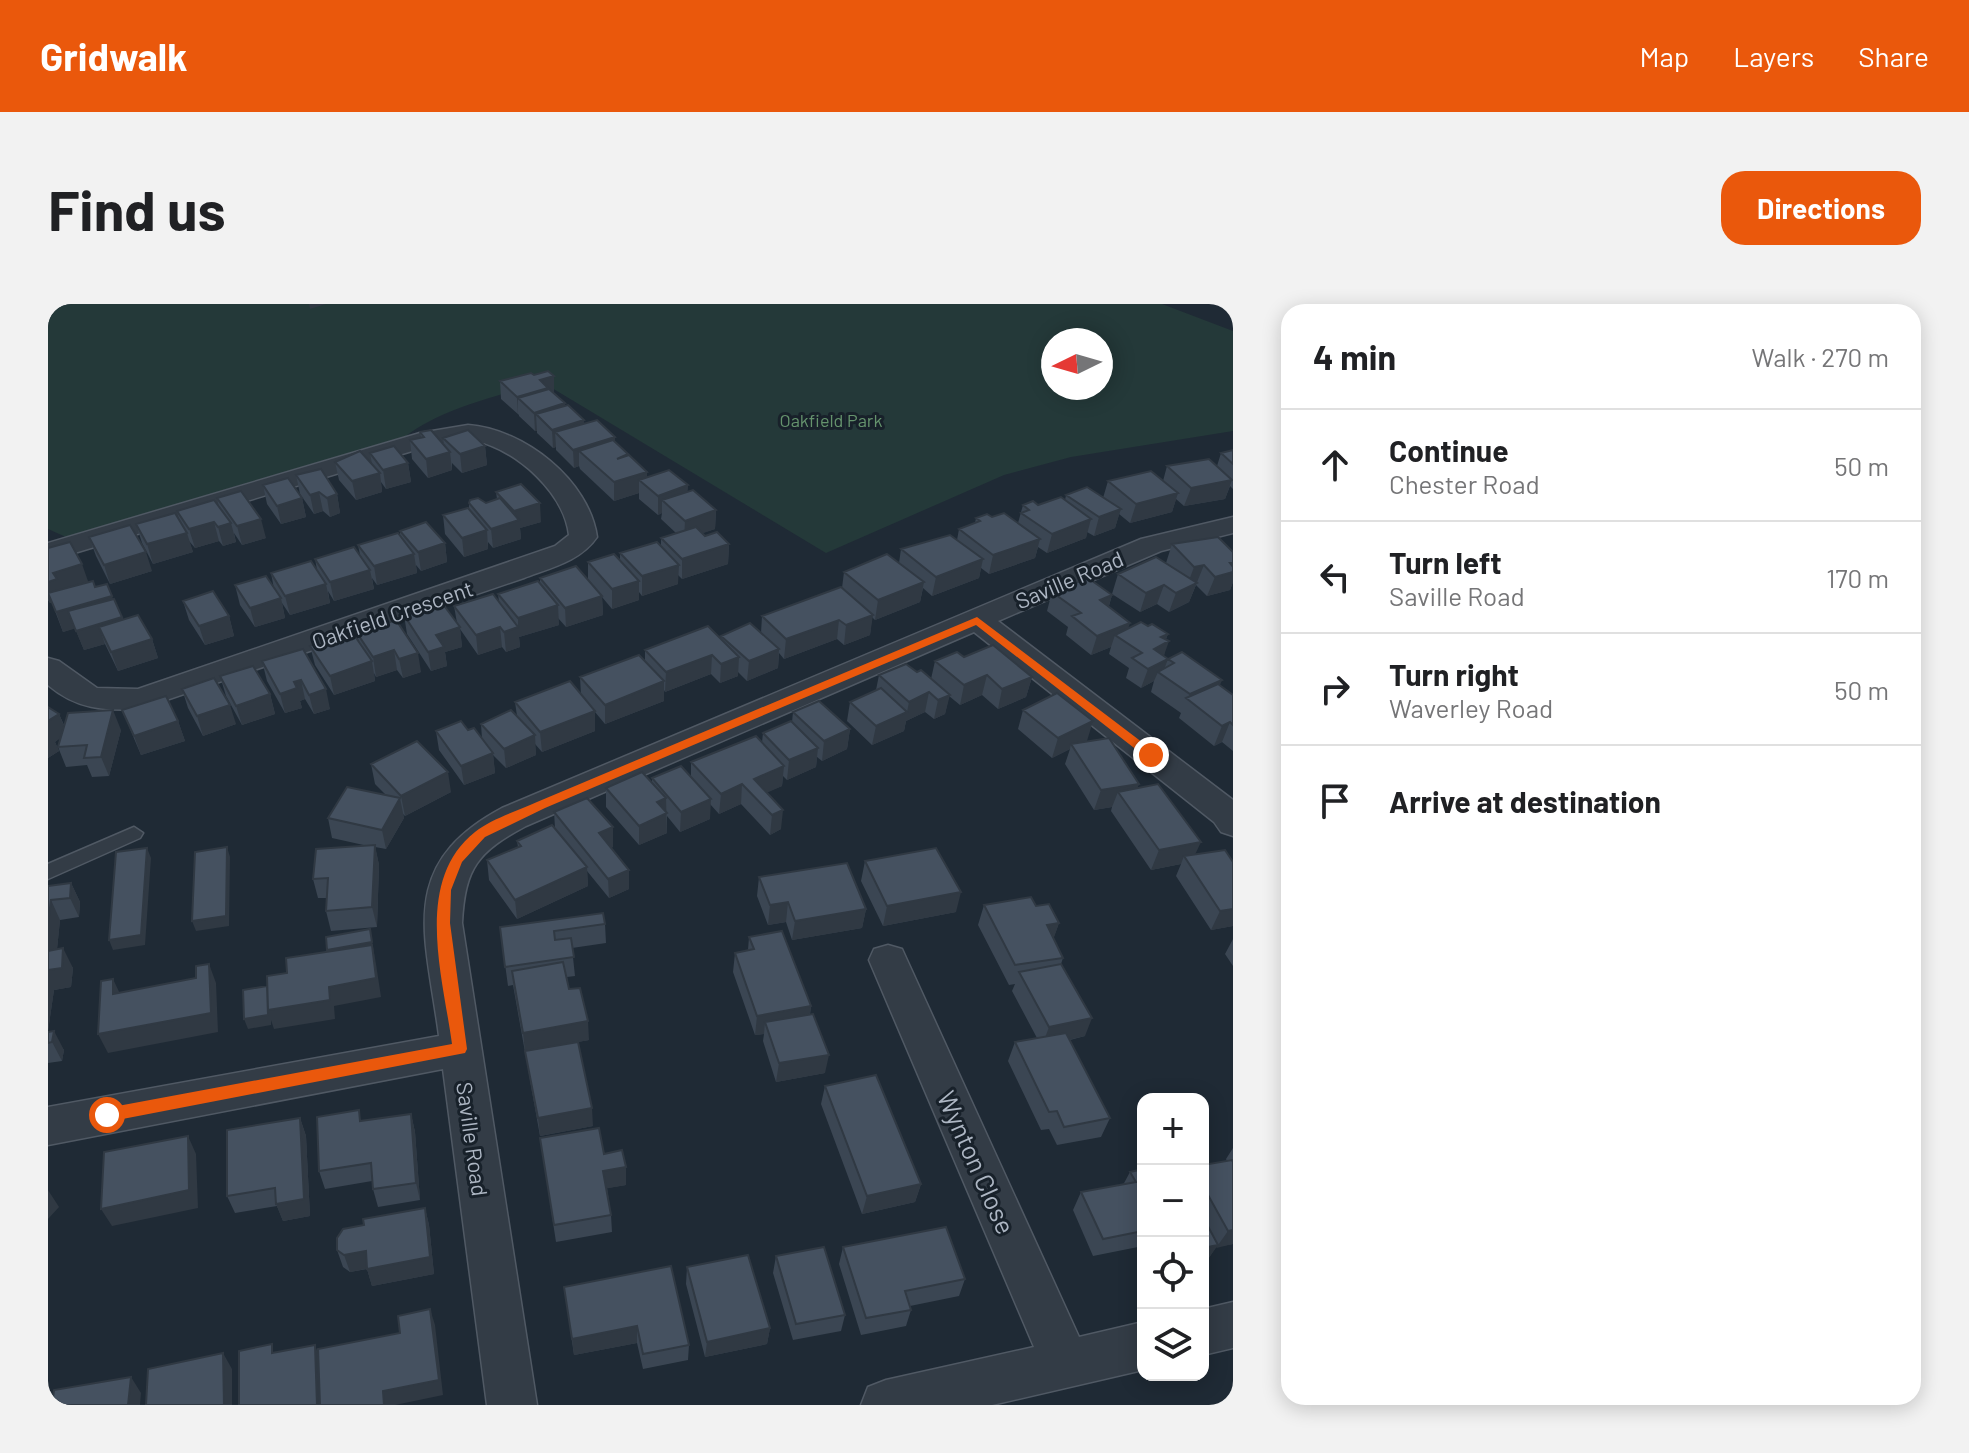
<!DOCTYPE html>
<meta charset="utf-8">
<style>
:root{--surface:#fff;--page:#f2f2f2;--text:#202124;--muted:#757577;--line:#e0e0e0;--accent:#ea580c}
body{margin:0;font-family:Barlow,sans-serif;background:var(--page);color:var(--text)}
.controls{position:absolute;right:24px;bottom:24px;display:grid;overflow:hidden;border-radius:16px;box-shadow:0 4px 20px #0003}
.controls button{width:72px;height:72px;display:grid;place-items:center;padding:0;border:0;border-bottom:2px solid var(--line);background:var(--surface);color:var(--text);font:40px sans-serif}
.compass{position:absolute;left:993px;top:24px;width:72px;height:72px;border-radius:50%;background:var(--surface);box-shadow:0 4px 20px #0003;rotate:265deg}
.stop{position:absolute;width:24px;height:24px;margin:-18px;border:6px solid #ea580c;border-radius:50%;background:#fff}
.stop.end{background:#ea580c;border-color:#fff;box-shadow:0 2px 8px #0008}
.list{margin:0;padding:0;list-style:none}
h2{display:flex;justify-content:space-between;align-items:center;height:104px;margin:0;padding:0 32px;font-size:34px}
h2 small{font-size:26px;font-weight:400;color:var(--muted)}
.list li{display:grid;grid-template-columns:52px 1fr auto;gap:24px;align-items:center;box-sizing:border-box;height:112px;padding:0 32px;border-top:2px solid var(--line)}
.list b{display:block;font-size:30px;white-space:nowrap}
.list p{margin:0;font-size:26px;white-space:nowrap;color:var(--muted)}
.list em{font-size:26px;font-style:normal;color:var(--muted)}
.icon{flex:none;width:44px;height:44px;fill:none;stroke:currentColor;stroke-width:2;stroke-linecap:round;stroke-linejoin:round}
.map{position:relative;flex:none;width:1185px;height:1101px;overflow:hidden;border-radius:24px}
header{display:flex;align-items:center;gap:48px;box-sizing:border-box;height:112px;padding:0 40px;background:var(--accent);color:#fff}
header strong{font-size:38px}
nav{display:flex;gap:44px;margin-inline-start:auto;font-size:28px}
.intro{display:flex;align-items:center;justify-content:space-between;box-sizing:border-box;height:192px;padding:0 48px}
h1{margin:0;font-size:56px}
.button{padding:20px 36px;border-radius:24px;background:var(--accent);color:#fff;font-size:28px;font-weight:700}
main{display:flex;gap:48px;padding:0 48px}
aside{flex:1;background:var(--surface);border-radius:24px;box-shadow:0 4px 20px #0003}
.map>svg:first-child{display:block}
.green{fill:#243939;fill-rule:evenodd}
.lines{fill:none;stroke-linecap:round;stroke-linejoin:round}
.lane-casing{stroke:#505964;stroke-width:3}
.street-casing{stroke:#505964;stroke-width:3}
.lane{fill:#333c46;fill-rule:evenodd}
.street{fill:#333c46;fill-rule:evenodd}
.wall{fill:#3b4653}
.shaded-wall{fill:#303943}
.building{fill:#455160;stroke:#303943;stroke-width:2}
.route{fill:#ea580c}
.labels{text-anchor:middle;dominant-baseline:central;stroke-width:6;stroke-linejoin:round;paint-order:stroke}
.far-park-label{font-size:18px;fill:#65936d;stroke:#18212a}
.street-label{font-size:22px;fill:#adb6c3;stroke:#18212a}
.near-street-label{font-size:26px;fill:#adb6c3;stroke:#18212a}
</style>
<header>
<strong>Gridwalk</strong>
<nav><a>Map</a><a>Layers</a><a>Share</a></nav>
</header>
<div class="intro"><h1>Find us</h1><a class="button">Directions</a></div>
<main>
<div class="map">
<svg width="1185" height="1101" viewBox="0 0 1185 1101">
<rect width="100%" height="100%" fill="#1f2a35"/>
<!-- green -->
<path class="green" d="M 0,0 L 1114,0 L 1185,27 L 1185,127 L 1023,153 L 956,171 L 778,249 L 494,78 C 448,93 395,104 358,132 L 18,233 L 0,225 ZM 1005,36 L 1053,36 L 1053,84 L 1005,84 Z"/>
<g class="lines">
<!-- lane casing -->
<g class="lane-casing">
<path id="lane" d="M 86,523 L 95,529 L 92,534 L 0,575 L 0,560 Z"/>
</g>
<!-- street casing -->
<g class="street-casing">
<path id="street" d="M 420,121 C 476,125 541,176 549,233 C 533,257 502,264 476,274 L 92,405 C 56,407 28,405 0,381 L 0,354 L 11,357 L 49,384 L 90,385 L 507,242 L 521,231 C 516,189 469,146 428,137 C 414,134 398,139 384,141 L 0,257 L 0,239 L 372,129 Z
M 1185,213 L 1185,229 L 1113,247 L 950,317 L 1185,496 L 1185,532 L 1173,528 L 1166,518 L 926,328 L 478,522 C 430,548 417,563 414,619 L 489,1101 L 439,1101 L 395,765 L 0,841 L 0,803 L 391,732 C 378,632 347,561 454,504 L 1093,235 Z
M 840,641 L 854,645 L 859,656 L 1031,1033 L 1095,1018 L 1095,1066 L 944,1101 L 813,1101 L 820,1083 L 838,1076 L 986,1043 L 821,656 L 826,645 Z
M 1185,998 L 1185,1044 L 1155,1051 L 1155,1005 Z"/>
</g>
<!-- lane -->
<use href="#lane" class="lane"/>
<!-- street -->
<use href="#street" class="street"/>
</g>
<!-- wall -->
<path class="wall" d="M 452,77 L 506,90 L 536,119 L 567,138 L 580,150 L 580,151 L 599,168 L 599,173 L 640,181 L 639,187 L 668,206 L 667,225 L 654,229 L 657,232 L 681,240 L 680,260 L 634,275 L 630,271 L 630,280 L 594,292 L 591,288 L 591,296 L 564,305 L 554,293 L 555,311 L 518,323 L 510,314 L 511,321 L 471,333 L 472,343 L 458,348 L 454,343 L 430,351 L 412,325 L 414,343 L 397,348 L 399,362 L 383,367 L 359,330 L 356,311 L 409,319 L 406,302 L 451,298 L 450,290 L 492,280 L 492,274 L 540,276 L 540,258 L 572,257 L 572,249 L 613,242 L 613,234 L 628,229 L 613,215 L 614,209 L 610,211 L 591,195 L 591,189 L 566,197 L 532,165 L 531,162 L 526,164 L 508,146 L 508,143 L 505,144 L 489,129 L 489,127 L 487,127 L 471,112 L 471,111 L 453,95 Z
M 372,128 L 396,140 L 395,134 L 437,142 L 439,161 L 414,169 L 404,159 L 404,166 L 380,174 L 364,155 L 362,136 L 373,133 Z
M 1185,146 L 1185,185 L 1182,182 L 1177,195 L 1136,202 L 1128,195 L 1124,208 L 1082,219 L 1071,210 L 1067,224 L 1046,232 L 1039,228 L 1038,234 L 999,249 L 990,243 L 987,254 L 941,270 L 933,264 L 931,274 L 884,292 L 875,284 L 872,298 L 827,316 L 824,313 L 822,331 L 796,341 L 789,335 L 736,355 L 731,349 L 730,364 L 699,377 L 690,368 L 690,372 L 672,379 L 663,370 L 617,388 L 616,386 L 616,397 L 557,420 L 547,408 L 547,427 L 494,448 L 487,440 L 488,451 L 458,464 L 445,451 L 447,469 L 416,481 L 391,446 L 388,427 L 420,426 L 434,435 L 433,420 L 469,412 L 467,398 L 533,391 L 532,373 L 597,357 L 597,346 L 672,335 L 673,332 L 713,329 L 714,312 L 794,284 L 796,268 L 851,259 L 853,245 L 909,236 L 911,225 L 927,219 L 928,214 L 944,213 L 970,219 L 975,201 L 990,201 L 1017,196 L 1018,191 L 1055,194 L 1060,177 L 1115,177 L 1119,162 L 1169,162 L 1173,149 Z
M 322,149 L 360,159 L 363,178 L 338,185 L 333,178 L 334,188 L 308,196 L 291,176 L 287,158 L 324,160 Z
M 248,171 L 289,190 L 292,209 L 282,213 L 275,207 L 266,210 L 252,190 Z
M 215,181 L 254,194 L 258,213 L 233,220 L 219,200 Z
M 448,188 L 493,218 L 472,224 L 473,235 L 445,244 L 440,238 L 440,245 L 416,253 L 397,230 L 395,211 L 421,205 L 421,199 L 438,199 L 449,195 Z
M 169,194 L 218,234 L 194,241 L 186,229 L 188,238 L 175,242 L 171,237 L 147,244 L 141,237 L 145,248 L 105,260 L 94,239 L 88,220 L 131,216 L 129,207 L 171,203 Z
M 352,227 L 397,239 L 399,258 L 373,267 L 368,261 L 369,269 L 329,281 L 324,274 L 326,285 L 286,297 L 280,287 L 282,299 L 242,311 L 234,299 L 237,314 L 207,323 L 192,301 L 187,281 L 226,285 L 223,269 L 269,266 L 267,255 L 312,251 L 310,241 L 352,232 Z
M 41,233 L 104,267 L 62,280 L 48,252 Z
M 1124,240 L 1185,248 L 1185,278 L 1182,286 L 1159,292 L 1148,281 L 1141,298 L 1121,308 L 1109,300 L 1092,308 L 1064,290 L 1070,270 L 1118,259 Z
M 0,244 L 40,278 L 65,295 L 75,315 L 104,335 L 110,354 L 70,367 L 57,340 L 36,346 L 27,324 L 15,328 L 4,299 L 2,299 L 0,296 Z
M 1004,288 L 1064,291 L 1061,302 L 1081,324 L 1100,322 L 1120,330 L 1118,335 L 1116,352 L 1120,355 L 1116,365 L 1120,355 L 1172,381 L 1185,391 L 1185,447 L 1174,438 L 1166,442 L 1131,414 L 1133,409 L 1103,388 L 1106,377 L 1093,384 L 1078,374 L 1081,364 L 1061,350 L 1063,343 L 1043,351 L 1018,331 L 1020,323 L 999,307 Z
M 135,297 L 181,312 L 186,332 L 157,341 L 141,316 Z
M 348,316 L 373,368 L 355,374 L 349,366 L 328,373 L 326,369 L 327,377 L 286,391 L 267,361 L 262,342 L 311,339 L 309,329 Z
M 255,345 L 282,405 L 266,410 L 257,395 L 252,397 L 254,404 L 237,409 L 219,377 L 214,357 Z
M 916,353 L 984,373 L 978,393 L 950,405 L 934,391 L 912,401 L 901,392 L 897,410 L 886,415 L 877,408 L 858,417 L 856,427 L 824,441 L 799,417 L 802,398 L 828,386 L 831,371 L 883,375 L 887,357 Z
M 172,372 L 222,390 L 227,410 L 194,421 L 178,392 Z
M 134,385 L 188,420 L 155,432 L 140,404 Z
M 0,403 L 11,410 L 16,421 L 73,426 L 61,472 L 44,473 L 39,461 L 18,463 L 10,443 L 12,434 L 7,438 L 11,447 L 0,454 Z
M 74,406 L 130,417 L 137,437 L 93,451 Z
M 975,406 L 1039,437 L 1036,438 L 1091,480 L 1089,484 L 1147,551 L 1185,622 L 1163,626 L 1128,572 L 1133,560 L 1103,566 L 1063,507 L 1064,503 L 1046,506 L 1017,460 L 1022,445 L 1004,454 L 970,425 Z
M 745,408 L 802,425 L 799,445 L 774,457 L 769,453 L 768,463 L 739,476 L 735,472 L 734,482 L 719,488 L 733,525 L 722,531 L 693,500 L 671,510 L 662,500 L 662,515 L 632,528 L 619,512 L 619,529 L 591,541 L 558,503 L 558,484 L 604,479 L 604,474 L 643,473 L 643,458 L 714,438 L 715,429 L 744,418 Z
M 323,460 L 403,488 L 357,512 L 355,510 L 356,514 L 338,545 L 327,543 L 331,561 L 329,623 L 283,627 L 278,607 L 279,594 L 270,594 L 265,575 L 320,542 L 284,534 L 280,514 L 338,491 L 327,480 Z
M 506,508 L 565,543 L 563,544 L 581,566 L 581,585 L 561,594 L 539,567 L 540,582 L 469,615 L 441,576 L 439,556 L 470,543 L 469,537 L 507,524 Z
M 817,557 L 908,608 L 835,622 L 813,577 Z
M 711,573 L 818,605 L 814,624 L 744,636 L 738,618 L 720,621 L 709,592 Z
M 23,579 L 32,598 L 31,613 L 12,616 L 9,645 L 25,664 L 23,683 L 6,686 L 0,727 L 0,582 Z
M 936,601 L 988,602 L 1011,619 L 1005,635 L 1015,654 L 1013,660 L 1037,732 L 1022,736 L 1062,814 L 1053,833 L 1009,841 L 1001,825 L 993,826 L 960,757 L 967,738 L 989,734 L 964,687 L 967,680 L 961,681 L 930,621 Z
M 557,620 L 558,639 L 524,644 L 527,672 L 519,673 L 521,685 L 541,736 L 500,743 L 545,822 L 492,832 L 465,681 L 460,682 L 452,623 Z
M 701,633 L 763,702 L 762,711 L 777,769 L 728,778 L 715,737 L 716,730 L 707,731 L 685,668 L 687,649 L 700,646 Z
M 1185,635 L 1185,662 L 1177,650 Z
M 0,728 L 16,746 L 14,757 L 0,759 Z
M 777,782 L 873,880 L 867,898 L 814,910 L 773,800 Z
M 363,810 L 367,828 L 372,896 L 330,903 L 325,885 L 324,877 L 277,885 L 271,867 L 315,817 Z
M 252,814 L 258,832 L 262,912 L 235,917 L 229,902 L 187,909 L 179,892 Z
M 492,834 L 556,850 L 578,881 L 559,884 L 563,911 L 564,928 L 508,938 Z
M 1185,844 L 1185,940 L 1168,943 L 1158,958 L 1155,959 L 1155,861 L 1179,857 L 1178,855 Z
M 1095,865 L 1095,942 L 1045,952 L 1025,906 L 1033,888 L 1075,881 L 1082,868 Z
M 377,904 L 381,921 L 386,970 L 324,982 L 319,965 L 302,968 L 295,963 L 289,946 L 316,921 Z
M 795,943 L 917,975 L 911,992 L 862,1002 L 863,1006 L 858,1022 L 813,1031 L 791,960 Z
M 728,952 L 797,1011 L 793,1027 L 745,1036 L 725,969 Z
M 639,963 L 722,1024 L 719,1040 L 657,1053 L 638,980 Z
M 516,983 L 641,1041 L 640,1056 L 595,1065 L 589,1039 L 526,1051 Z"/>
<!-- shaded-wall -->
<path class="shaded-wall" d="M 261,0 L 278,0 L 262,5 Z
M 506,72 L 506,90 L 470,94 L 470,111 L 469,93 L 492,76 Z
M 517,99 L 518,118 L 488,110 L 489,127 L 487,127 L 486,109 Z
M 536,116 L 537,135 L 507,128 L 508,143 L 505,144 L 504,126 Z
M 567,133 L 567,152 L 531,147 L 531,162 L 526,164 L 525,146 Z
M 437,142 L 439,161 L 414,169 L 412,150 Z
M 402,148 L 404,166 L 380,174 L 378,155 Z
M 360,159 L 363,178 L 338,185 L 335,166 Z
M 599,168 L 599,183 L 591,176 L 591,189 L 566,197 L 566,178 Z
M 332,169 L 334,188 L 308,196 L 304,177 Z
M 1184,176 L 1177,195 L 1136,202 L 1143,184 Z
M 640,181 L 639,200 L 614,196 L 614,209 L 610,211 L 610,192 Z
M 271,188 L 275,207 L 266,210 L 262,191 Z
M 1130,189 L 1124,208 L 1082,219 L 1088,200 Z
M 289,190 L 292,209 L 282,213 L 279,194 Z
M 254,194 L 258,213 L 233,220 L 229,202 Z
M 492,199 L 493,218 L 472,224 L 473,235 L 445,244 L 443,225 L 467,217 L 466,207 Z
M 1073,205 L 1067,224 L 1046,232 L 1051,213 Z
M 668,206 L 667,225 L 636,236 L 637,217 Z
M 213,215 L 218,234 L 194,241 L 189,222 Z
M 1043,215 L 1038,234 L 999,249 L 1004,230 Z
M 166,218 L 171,237 L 147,244 L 141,225 Z
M 183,219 L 188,238 L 175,242 L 170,223 Z
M 439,226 L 440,245 L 416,253 L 414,234 Z
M 139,229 L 145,248 L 105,260 L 99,240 Z
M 992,235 L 987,254 L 941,270 L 945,251 Z
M 397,239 L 399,258 L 373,267 L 370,248 Z
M 681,240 L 680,260 L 634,275 L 634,255 Z
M 98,248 L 104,267 L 62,280 L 56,261 Z
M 366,250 L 369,269 L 329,281 L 326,262 Z
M 935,255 L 931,274 L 884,292 L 888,273 Z
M 1182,259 L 1185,259 L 1185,278 L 1182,286 L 1159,292 L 1167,273 Z
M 34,260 L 41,280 L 16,295 L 2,299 L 0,295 L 0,278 L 5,269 Z
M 631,261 L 630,280 L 594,292 L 594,272 Z
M 1156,261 L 1141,298 L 1121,308 L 1128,289 L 1139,282 L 1146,263 Z
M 322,266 L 326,285 L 286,297 L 282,278 Z
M 591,277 L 591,296 L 564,305 L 564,285 Z
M 876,278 L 872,298 L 827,316 L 830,296 Z
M 278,280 L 282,299 L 242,311 L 237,292 Z
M 1116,281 L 1109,300 L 1092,308 L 1098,289 Z
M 1064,291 L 1058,311 L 1052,296 Z
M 64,292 L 71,312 L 15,328 L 8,308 Z
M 554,292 L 555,311 L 518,323 L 517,304 Z
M 233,294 L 237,314 L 207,323 L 202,304 Z
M 510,301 L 511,321 L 471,333 L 472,343 L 458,348 L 456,328 L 470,323 L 470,314 Z
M 825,311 L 822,331 L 796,341 L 798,321 Z
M 181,312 L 186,332 L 157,341 L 151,322 Z
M 74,313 L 81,333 L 51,323 L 57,340 L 36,346 L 28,327 Z
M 791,316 L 789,335 L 736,355 L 738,335 Z
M 1082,319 L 1076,337 L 1067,331 L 1063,343 L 1043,351 L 1049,332 Z
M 412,323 L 414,343 L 397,348 L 399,362 L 383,367 L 380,348 L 388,331 Z
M 452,323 L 454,343 L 430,351 L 428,331 Z
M 1120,330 L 1116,340 L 1121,337 L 1114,357 L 1106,345 L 1113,333 Z
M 104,335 L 110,354 L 70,367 L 63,348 Z
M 731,345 L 730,364 L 699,377 L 701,357 Z
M 346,346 L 349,366 L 328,373 L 325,353 Z
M 370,349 L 373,368 L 355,374 L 351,355 Z
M 664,351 L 663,370 L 617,388 L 618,368 Z
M 691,353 L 690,372 L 672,379 L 673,360 Z
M 1120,355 L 1114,371 L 1110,368 L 1106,377 L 1093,384 L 1100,365 Z
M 324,357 L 327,377 L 286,391 L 282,372 Z
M 939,371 L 934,391 L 912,401 L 916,381 Z
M 984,373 L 978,393 L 950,405 L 954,385 Z
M 253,376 L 257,395 L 252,397 L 254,404 L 237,409 L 232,390 L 246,378 Z
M 1174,376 L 1166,396 L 1140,396 L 1142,390 Z
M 616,377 L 616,397 L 557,420 L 557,401 Z
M 278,385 L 282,405 L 266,410 L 261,391 Z
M 881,388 L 877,408 L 858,417 L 856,427 L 824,441 L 828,422 L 859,408 L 861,398 Z
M 222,390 L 227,410 L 194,421 L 188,402 Z
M 902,391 L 897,410 L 886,415 L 890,396 Z
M 182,401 L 188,420 L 155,432 L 149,412 Z
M 65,406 L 73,426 L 61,472 L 53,453 Z
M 547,407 L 547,427 L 494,448 L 492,428 Z
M 11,410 L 19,429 L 7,438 L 11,447 L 0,454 L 0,417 Z
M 130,417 L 137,437 L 93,451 L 86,432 Z
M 1045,417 L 1039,437 L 1025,443 L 1023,440 L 1022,445 L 1004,454 L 1010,434 Z
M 1182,418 L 1174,438 L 1166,442 L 1174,422 Z
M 802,425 L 799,445 L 774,457 L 776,437 Z
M 487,431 L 488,451 L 458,464 L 456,445 Z
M 770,444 L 768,463 L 739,476 L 741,456 Z
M 445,449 L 447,469 L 416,481 L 413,462 Z
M 736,462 L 734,482 L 707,494 L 706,475 Z
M 400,468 L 403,488 L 357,512 L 353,492 Z
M 694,480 L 693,500 L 671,510 L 673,490 Z
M 1091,480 L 1083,500 L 1070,488 L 1064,503 L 1046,506 L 1053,486 Z
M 352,494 L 356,514 L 338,545 L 334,526 Z
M 618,494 L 619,529 L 591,541 L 591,522 L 609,498 Z
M 663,495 L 662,515 L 632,528 L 633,508 Z
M 735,506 L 733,525 L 722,531 L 724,511 Z
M 565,523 L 565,543 L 551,549 L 551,529 Z
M 1153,538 L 1144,557 L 1136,552 L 1133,560 L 1103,566 L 1111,546 Z
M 327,541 L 331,561 L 329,623 L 324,603 Z
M 179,543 L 182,553 L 181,622 L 148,627 L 144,617 Z
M 99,544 L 103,554 L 97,641 L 65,646 L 61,636 Z
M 539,563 L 540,582 L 469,615 L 467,596 Z
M 581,566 L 581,585 L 561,594 L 560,575 Z
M 23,579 L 32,598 L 31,613 L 22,594 Z
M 913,588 L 908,608 L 835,622 L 839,602 Z
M 3,596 L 12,616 L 7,665 L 15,644 L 25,664 L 23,683 L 6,686 L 0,727 L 0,620 Z
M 740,598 L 738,618 L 720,621 L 722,601 Z
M 818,605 L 814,624 L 744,636 L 747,617 Z
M 1185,605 L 1185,622 L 1163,626 L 1172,607 Z
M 1011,619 L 1004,639 L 999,621 Z
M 322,625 L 328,660 L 333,693 L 286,702 L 287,715 L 226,725 L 223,716 L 223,721 L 200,725 L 196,715 L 219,682 L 281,683 L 282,656 L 279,646 Z
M 161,660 L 168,679 L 170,728 L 60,749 L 50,730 L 163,709 Z
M 65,675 L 74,694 L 65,690 Z
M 763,702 L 760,721 L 717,718 L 716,730 L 707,731 L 709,712 Z
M 1044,714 L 1037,732 L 994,742 L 1001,723 Z
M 540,717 L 541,736 L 477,748 L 475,729 Z
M 6,727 L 16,746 L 14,757 L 4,738 Z
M 781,751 L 777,769 L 728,778 L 731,759 Z
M 544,804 L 545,822 L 492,832 L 490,814 Z
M 363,810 L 367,828 L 372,896 L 368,879 Z
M 252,814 L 258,832 L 262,912 L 235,917 L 228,900 Z
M 140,832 L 148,850 L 150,904 L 64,922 L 53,905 Z
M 578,863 L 578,881 L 556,885 L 555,867 Z
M 873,880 L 867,898 L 814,910 L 819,892 Z
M 0,886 L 11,903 L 0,915 Z
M 377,904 L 381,921 L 386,970 L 324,982 L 319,965 Z
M 1185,926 L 1185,940 L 1168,944 L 1180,927 Z
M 1170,941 L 1158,958 L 1155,959 L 1155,944 Z
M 318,947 L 323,964 L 302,968 L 296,951 Z
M 382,1005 L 387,1021 L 395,1091 L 347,1101 L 336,1101 L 335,1087 Z
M 589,1022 L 589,1039 L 526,1051 L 524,1035 Z
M 722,1024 L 719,1040 L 657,1053 L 659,1038 Z
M 267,1041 L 273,1057 L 276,1101 L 269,1101 Z
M 175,1049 L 184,1065 L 184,1101 L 176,1101 Z
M 83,1073 L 93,1089 L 92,1101 L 80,1101 Z"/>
<!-- building -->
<path class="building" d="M 500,67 L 506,72 L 492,76 L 500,84 L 469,93 L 452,77 L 483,69 L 486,71 Z
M 501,85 L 517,99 L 486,109 L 470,94 Z
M 520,101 L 536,116 L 504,126 L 488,110 Z
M 549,116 L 567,133 L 525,146 L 507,128 Z
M 383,126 L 402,148 L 378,155 L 362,136 L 376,133 L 372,128 Z
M 420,126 L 437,142 L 412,150 L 395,134 Z
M 565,136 L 580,150 L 569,155 L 581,151 L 599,168 L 566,178 L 531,147 Z
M 346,142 L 360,159 L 335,166 L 322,149 Z
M 1185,146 L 1185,160 L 1173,149 Z
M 312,147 L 332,169 L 304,177 L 287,158 Z
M 1161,155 L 1184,176 L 1143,184 L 1119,162 Z
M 273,165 L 289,190 L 279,194 L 271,188 L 262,191 L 248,171 Z
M 621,166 L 640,181 L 610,192 L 591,176 Z
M 1103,167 L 1130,189 L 1088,200 L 1060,177 Z
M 240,174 L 254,194 L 229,202 L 215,181 Z
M 473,180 L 492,199 L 466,207 L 448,188 Z
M 1039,183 L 1073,205 L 1051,213 L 1018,191 Z
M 645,186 L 668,206 L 637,217 L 614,196 Z
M 193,187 L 213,215 L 189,222 L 169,194 Z
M 1013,193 L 1043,215 L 1004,230 L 973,209 L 981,206 L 975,201 L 985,197 L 990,201 Z
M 430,194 L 438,199 L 452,194 L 471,216 L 443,225 L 421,199 L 422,196 Z
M 166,196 L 183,219 L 170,223 L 166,218 L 141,225 L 129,207 Z
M 420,204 L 439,226 L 414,234 L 395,211 Z
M 127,209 L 139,229 L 99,240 L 88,220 Z
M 956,209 L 992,235 L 945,251 L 911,225 L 932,217 L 928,214 L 939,210 L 944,213 Z
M 378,218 L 397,239 L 370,248 L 352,227 Z
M 82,221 L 98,248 L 56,261 L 41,233 Z
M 648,223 L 657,232 L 669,228 L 681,240 L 634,255 L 613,234 Z
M 350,229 L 366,250 L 326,262 L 310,241 Z
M 902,231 L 935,255 L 888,273 L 853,245 Z
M 1170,233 L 1185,248 L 1185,259 L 1182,259 L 1185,263 L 1185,268 L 1167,273 L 1156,261 L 1146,263 L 1124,240 Z
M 22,238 L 34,260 L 5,269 L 9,275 L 0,278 L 0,244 Z
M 609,238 L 631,261 L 594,272 L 572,249 Z
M 306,243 L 322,266 L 282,278 L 267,255 Z
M 566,250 L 591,277 L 564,285 L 540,258 Z
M 839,250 L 876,278 L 830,296 L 796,268 Z
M 1108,253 L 1149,279 L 1128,289 L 1116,281 L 1098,289 L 1070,270 Z
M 263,257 L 278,280 L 237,292 L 223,269 Z
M 528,262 L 554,292 L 517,304 L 492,274 Z
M 218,272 L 233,294 L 202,304 L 187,281 Z
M 1040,274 L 1064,291 L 1052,296 L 1082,319 L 1049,332 L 1024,312 L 1033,309 L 1004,288 Z
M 45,277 L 47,283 L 59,280 L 64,292 L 8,308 L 0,289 Z
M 490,277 L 510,301 L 470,314 L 450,290 Z
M 793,283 L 825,311 L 798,321 L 791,316 L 738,335 L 714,312 Z
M 165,287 L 181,312 L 151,322 L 135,297 Z
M 445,290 L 470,323 L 456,328 L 452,323 L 428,331 L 406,302 Z
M 66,295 L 74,313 L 28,327 L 20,307 Z
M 394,299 L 412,323 L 388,331 L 396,343 L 380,348 L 356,311 Z
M 90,311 L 104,335 L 63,348 L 51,323 Z
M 348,316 L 370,349 L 351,355 L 346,346 L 325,353 L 309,329 Z
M 1093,318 L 1100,322 L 1104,320 L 1120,330 L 1113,333 L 1121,337 L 1106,345 L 1120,355 L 1100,365 L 1084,354 L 1094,349 L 1067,331 Z
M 702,319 L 731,345 L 701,357 L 673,332 Z
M 660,322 L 691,353 L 673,360 L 664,351 L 618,368 L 597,346 Z
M 304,328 L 324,357 L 282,372 L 262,342 Z
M 945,341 L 984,373 L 954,385 L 939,371 L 916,381 L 887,357 L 909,348 L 916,353 Z
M 255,345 L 278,385 L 261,391 L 253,376 L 246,378 L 249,384 L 232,390 L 214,357 Z
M 1134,348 L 1174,376 L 1142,390 L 1110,368 L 1126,359 L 1120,355 Z
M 591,351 L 616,377 L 557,401 L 532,373 Z
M 858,360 L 869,368 L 873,366 L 902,391 L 890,396 L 881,388 L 861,398 L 831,371 Z
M 205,362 L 222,390 L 188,402 L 172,372 Z
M 166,374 L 182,401 L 149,412 L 134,385 Z
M 522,377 L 547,407 L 492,428 L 467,398 Z
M 1170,380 L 1185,391 L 1185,421 L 1182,418 L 1174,422 L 1138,394 Z
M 833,384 L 859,408 L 828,422 L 802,398 Z
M 1009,389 L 1045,417 L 1010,434 L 975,406 Z
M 118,392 L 130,417 L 86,432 L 74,406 Z
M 771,397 L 802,425 L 776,437 L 745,408 Z
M 0,403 L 11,410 L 0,417 Z
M 65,406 L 53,453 L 36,454 L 39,441 L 10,443 L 20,409 Z
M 463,406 L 487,431 L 456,445 L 433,420 Z
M 413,417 L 420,426 L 426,424 L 445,449 L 413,462 L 388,427 Z
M 743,417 L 770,444 L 741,456 L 715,429 Z
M 708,432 L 736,462 L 706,475 L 735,506 L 724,511 L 694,480 L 673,490 L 643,458 Z
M 1061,434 L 1091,480 L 1053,486 L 1023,440 Z
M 369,437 L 400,468 L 353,492 L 323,460 Z
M 633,462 L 663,495 L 633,508 L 604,474 Z
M 594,468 L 618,494 L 609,498 L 619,509 L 591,522 L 558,484 Z
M 1110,480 L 1153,538 L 1111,546 L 1070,488 Z
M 299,483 L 352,494 L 334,526 L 280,514 Z
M 539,494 L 565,523 L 551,529 L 581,566 L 560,575 L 506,508 Z
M 504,521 L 539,563 L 467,596 L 439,556 L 473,542 L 469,537 Z
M 327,541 L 324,603 L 278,607 L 280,574 L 265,575 L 268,545 Z
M 179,543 L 178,612 L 144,617 L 147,548 Z
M 99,544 L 93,631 L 61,636 L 68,548 Z
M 888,544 L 913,588 L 839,602 L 817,557 Z
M 1177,546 L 1185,558 L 1185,605 L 1172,607 L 1136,552 Z
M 799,559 L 818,605 L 747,617 L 740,598 L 722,601 L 711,573 Z
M 23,579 L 22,594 L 3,596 L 0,620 L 0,582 Z
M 983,593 L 988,602 L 1001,600 L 1011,619 L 999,621 L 1015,654 L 967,661 L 936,601 Z
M 555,609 L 557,620 L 506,627 L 507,636 L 523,634 L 526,653 L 457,663 L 452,623 Z
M 322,625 L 324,638 L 279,646 L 278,633 Z
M 734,627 L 763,702 L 709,712 L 687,649 L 706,645 L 701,633 Z
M 324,641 L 328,674 L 281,683 L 282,696 L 220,706 L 219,672 L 239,669 L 238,654 Z
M 15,644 L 14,664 L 0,666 L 0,647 Z
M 515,658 L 521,685 L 532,684 L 540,717 L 475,729 L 464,667 Z
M 161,660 L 163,709 L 50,730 L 53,677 L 65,675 L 65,690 L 148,674 L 148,662 Z
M 1013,660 L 1044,714 L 1001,723 L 971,668 Z
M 219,682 L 220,711 L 196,715 L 195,686 Z
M 765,710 L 781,751 L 731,759 L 717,718 Z
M 6,727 L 4,738 L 0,739 L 0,728 Z
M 1018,729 L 1062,814 L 1016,823 L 1009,807 L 1001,808 L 967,738 Z
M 530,738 L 544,804 L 490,814 L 477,747 Z
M 828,771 L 873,880 L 819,892 L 777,782 Z
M 311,806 L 312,817 L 363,810 L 368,879 L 325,885 L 323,859 L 271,867 L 269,813 Z
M 252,814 L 256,895 L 228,900 L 227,884 L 179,892 L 179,826 Z
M 551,824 L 556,850 L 574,846 L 578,863 L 555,867 L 563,911 L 506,921 L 492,834 Z
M 140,832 L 141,886 L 53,905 L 56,848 Z
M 1184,856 L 1185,858 L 1185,926 L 1180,927 L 1155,882 L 1155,861 Z
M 1095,865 L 1095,927 L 1055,935 L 1033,888 L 1088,878 L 1082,868 Z
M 377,904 L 382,953 L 319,965 L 318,947 L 296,951 L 289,946 L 289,934 L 295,925 L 316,921 L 315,915 Z
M 1155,913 L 1170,941 L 1155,944 Z
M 898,923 L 917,975 L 857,987 L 863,1006 L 818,1014 L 795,943 Z
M 776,943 L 797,1011 L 748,1020 L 728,952 Z
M 700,951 L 722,1024 L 659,1038 L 639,963 Z
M 623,962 L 641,1041 L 595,1050 L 589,1022 L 524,1035 L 516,983 Z
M 382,1005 L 391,1076 L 335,1087 L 336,1101 L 272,1101 L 270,1045 L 352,1029 L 350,1012 Z
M 224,1040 L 224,1049 L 267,1041 L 269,1101 L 191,1101 L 191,1047 Z
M 175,1049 L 176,1101 L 98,1101 L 100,1065 Z
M 83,1073 L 80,1101 L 4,1101 L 6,1086 Z"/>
<!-- route -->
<path class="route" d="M 929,313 L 1107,448 L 1107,454 L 1099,454 L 928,321 L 497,504 L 437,533 L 414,558 L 403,586 L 402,619 L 419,745 L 417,749 L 59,818 L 53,816 L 51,811 L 59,804 L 404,740 C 395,673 365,577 427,528 C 443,515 469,507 489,498 Z"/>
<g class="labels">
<!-- far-park labels -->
<g class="far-park-label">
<text x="783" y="116">Oakfield Park</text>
</g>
<!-- street labels -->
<g class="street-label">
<text transform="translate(1021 275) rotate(-23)">Saville Road</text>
<text transform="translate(344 310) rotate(-19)">Oakfield Crescent</text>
<text transform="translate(425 835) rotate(82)">Saville Road</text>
</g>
<!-- near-street labels -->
<g class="near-street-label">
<text transform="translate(929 858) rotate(66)">Wynton Close</text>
</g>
</g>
</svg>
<div class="controls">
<button>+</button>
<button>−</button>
<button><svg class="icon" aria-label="locate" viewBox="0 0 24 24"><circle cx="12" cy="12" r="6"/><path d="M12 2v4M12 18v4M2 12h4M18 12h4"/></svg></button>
<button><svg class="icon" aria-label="layers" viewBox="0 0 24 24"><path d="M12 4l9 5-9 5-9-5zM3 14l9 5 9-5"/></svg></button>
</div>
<svg class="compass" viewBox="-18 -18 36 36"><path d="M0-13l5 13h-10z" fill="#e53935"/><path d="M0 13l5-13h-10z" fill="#757577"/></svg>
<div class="stop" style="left:59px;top:811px"></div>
<div class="stop end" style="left:1103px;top:451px"></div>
</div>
<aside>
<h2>4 min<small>Walk · 270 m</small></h2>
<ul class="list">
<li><svg class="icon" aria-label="ahead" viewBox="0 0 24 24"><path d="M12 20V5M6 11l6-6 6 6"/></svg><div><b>Continue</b><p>Chester Road</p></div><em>50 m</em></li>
<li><svg class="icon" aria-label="left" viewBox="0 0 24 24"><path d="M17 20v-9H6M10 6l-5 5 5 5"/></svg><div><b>Turn left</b><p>Saville Road</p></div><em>170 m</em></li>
<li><svg class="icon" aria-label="right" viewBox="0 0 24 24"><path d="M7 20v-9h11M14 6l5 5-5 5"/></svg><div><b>Turn right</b><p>Waverley Road</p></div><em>50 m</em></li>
<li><svg class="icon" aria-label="arrive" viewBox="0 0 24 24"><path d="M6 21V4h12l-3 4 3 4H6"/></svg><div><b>Arrive at destination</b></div></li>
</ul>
</aside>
</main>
